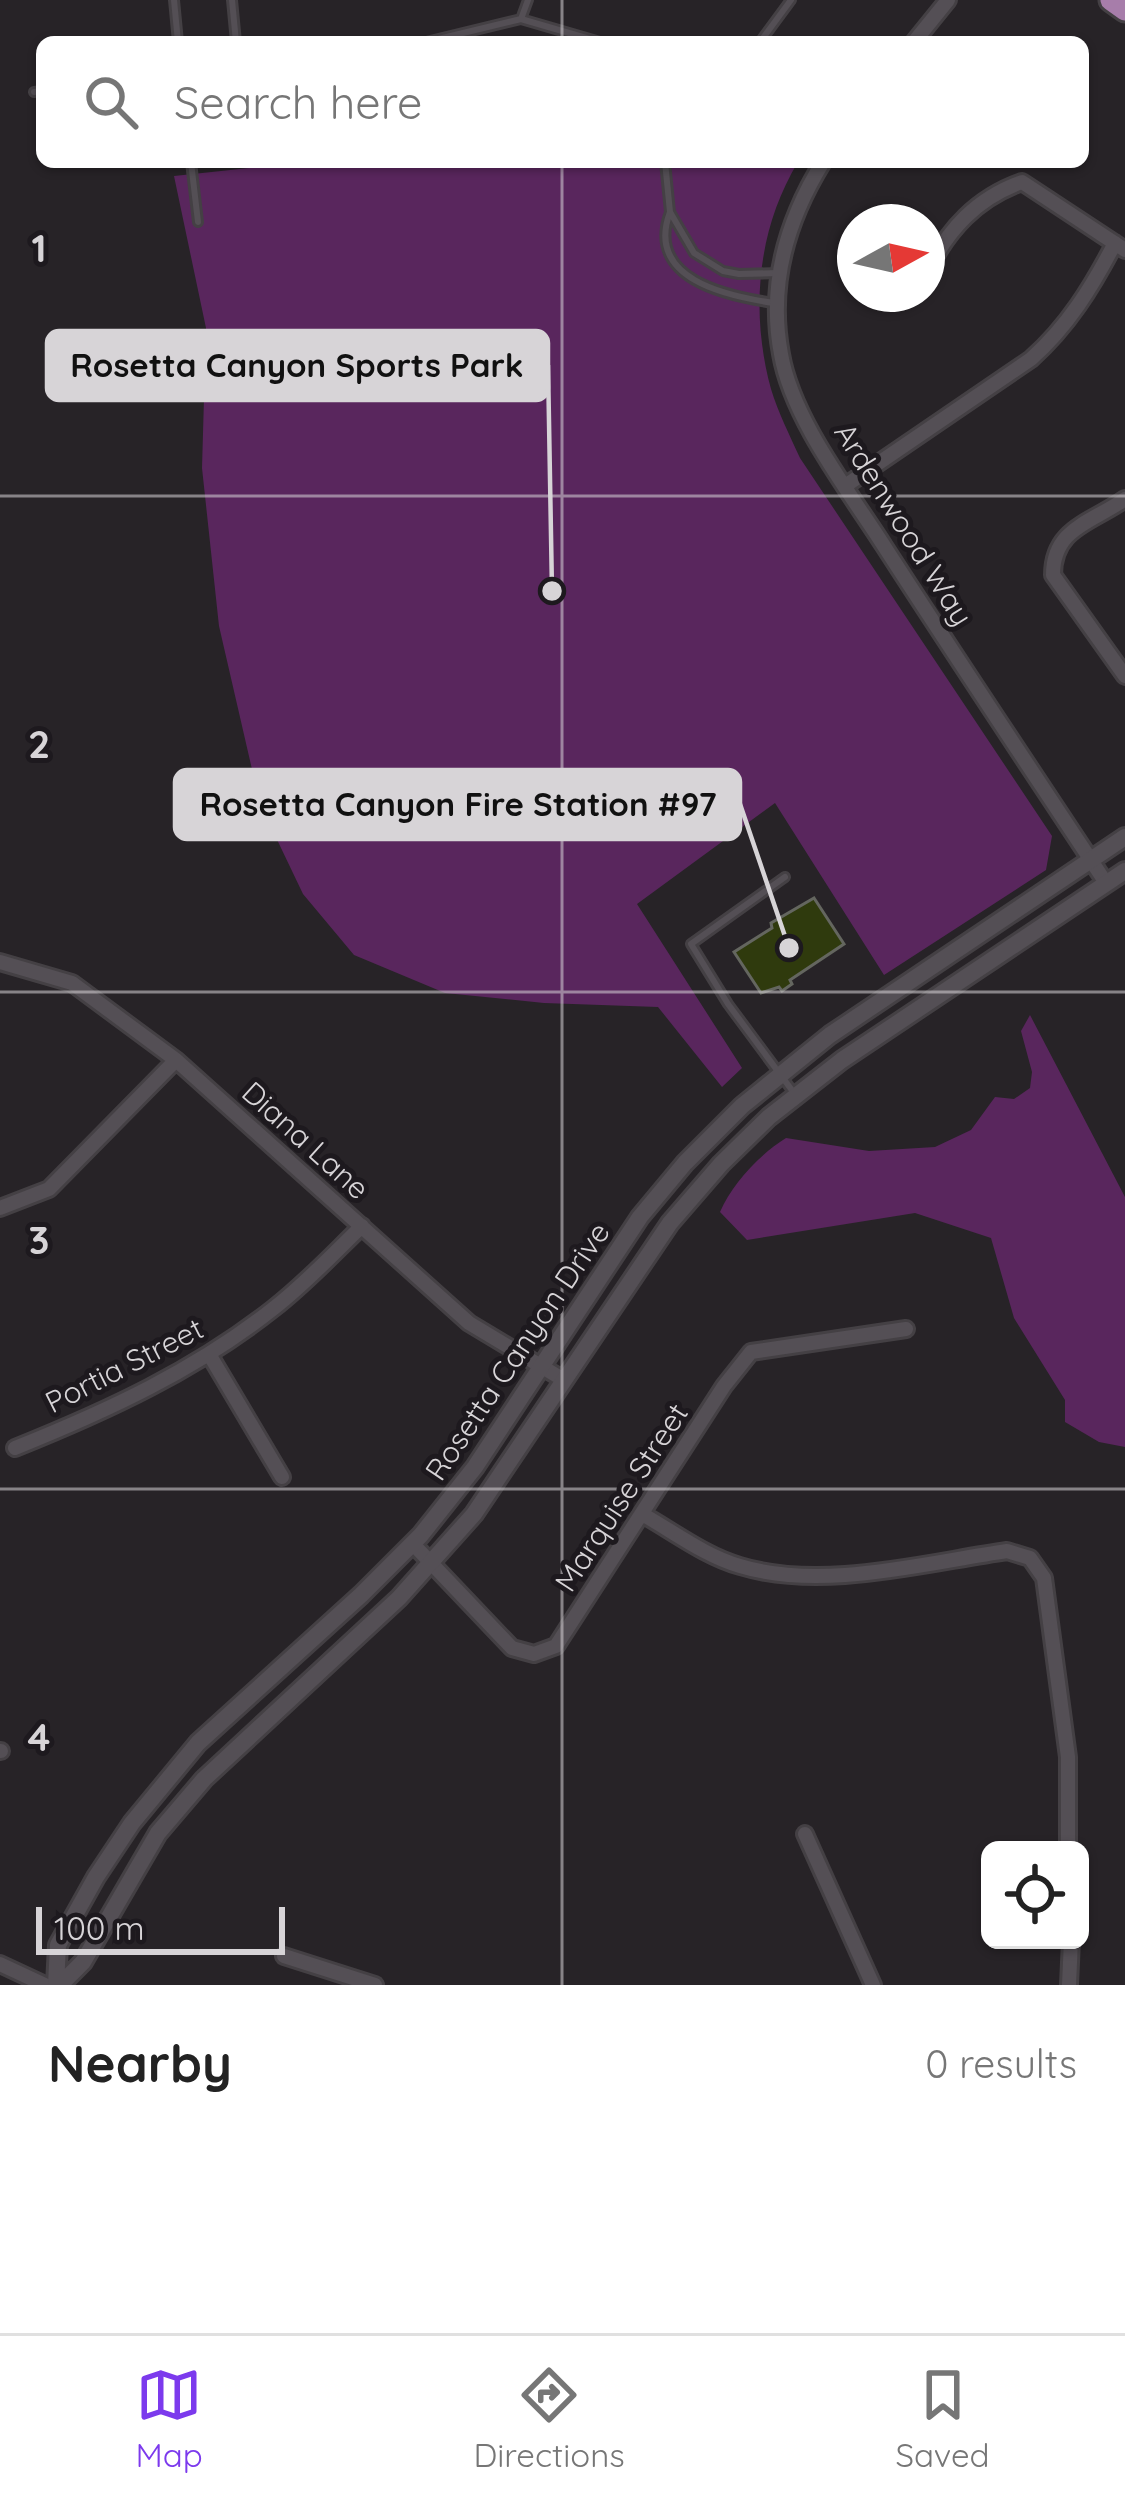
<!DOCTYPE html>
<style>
:root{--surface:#fff;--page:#f6f6f6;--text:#222;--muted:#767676;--line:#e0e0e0;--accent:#7c3aed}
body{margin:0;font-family:Quicksand,sans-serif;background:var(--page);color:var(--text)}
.controls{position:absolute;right:36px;bottom:36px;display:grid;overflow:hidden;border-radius:18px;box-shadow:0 3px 9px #0004}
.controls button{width:108px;height:108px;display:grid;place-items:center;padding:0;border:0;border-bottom:3px solid var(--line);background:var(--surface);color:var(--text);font:60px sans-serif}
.compass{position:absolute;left:837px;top:204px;width:108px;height:108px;border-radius:50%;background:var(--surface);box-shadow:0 3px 9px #0004;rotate:82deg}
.scale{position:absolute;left:36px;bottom:30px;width:249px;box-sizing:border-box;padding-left:12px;border:6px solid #d7d4d7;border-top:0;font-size:33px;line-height:42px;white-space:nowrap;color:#d7d4d7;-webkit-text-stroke:9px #1d191e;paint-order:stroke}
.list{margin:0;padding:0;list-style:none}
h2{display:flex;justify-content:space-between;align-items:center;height:156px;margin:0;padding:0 48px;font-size:51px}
h2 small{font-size:39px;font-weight:400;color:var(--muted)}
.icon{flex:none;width:66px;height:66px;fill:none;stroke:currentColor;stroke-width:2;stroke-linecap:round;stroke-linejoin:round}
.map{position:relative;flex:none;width:1125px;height:1985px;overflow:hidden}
.search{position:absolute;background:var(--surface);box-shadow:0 3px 9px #0004;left:36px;right:36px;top:36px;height:132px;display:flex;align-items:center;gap:30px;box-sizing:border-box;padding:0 42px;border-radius:18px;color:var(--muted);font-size:45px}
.sheet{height:348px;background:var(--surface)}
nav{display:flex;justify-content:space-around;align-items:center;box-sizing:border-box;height:168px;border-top:3px solid var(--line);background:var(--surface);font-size:33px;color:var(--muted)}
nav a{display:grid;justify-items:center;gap:6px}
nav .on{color:var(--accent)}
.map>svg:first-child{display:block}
.green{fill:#59265d}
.building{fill:#2f3a0d;stroke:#64665f;stroke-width:3}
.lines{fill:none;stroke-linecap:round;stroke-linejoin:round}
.service-casing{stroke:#444044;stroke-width:12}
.minor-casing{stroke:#444044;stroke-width:20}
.tertiary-casing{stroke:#444044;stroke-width:22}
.primary-casing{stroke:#444044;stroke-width:27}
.service{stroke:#544f55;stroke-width:6}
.minor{stroke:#544f55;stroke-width:14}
.tertiary{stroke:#544f55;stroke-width:16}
.primary{stroke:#a77daa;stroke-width:21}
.grid{fill:none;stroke:#d7d4d7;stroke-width:3;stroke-opacity:0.55}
.labels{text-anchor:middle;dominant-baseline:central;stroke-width:10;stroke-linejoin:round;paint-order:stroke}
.street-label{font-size:30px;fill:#d7d4d7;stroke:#1d191e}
.grid-label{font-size:39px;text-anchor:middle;font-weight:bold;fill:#d7d4d7;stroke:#1d191e;stroke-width:10;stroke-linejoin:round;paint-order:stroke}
.leader{fill:none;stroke:#d7d4d7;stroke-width:4.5}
.callout-dot{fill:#d7d4d7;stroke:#1d191e;stroke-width:4.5}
.callout{fill:#d7d4d7;stroke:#d7d4d7;stroke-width:4.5}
.callout-label{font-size:33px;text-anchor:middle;font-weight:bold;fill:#111}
</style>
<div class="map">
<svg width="1125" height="1985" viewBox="0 0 1125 1985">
<rect width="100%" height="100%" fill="#272327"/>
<!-- green -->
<path class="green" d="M 304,162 L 798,162 C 757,230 750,312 771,389 C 778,412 790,436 800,458 L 1052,836 L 1046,870 L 884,975 L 775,803 L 637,904 L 742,1068 L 722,1087 L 658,1007 L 544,1003 L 445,993 L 354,955 L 303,894 L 260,804 L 219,626 L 202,468 L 206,328 L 174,176 Z
M 1030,1015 L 1125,1197 L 1125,1447 L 1099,1442 L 1065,1422 L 1065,1400 L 1014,1318 L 991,1238 L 915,1213 L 747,1240 L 720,1212 C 732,1184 760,1154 786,1138 L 869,1151 L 935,1147 L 971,1130 L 995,1097 L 1014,1099 L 1030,1088 L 1032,1072 L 1021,1031 Z"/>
<!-- building -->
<path class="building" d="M 814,898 L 844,944 L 790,980 L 792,984 L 782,991 L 779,987 L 761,993 L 734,952 L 772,928 L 771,923 Z"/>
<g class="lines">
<!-- service casing -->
<g class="service-casing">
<path id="service" d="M 174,0 L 178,42
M 232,0 L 236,42
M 521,19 L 528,0
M 426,42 L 521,19 L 600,42
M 760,42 L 791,0
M 34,92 L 42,91
M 191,162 L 198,222
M 665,162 L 670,212 L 694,253 L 723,271 L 739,274 L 779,273
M 670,212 C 645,279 726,296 774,303
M 785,877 L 691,944 L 728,1004 L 794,1093"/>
</g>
<!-- minor casing -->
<g class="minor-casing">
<path id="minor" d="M 914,42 L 948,0
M 823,162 C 787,220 768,285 781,354 C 792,419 849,491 884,546 C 957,659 1032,771 1106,883
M 927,272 C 948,229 977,198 1022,182 L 1125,250
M 845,486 L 1031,359 C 1068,326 1092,287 1115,243
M 1125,499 C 1091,523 1053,528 1053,575 L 1125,676
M 0,962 L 72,983 L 176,1060 L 469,1323 L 564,1380
M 0,1208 L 49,1189 L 176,1060
M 209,1354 L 282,1477
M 15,1448 C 107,1411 196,1370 274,1308 C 305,1284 333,1254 362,1226
M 642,1514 C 674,1532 705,1556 740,1566 C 822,1591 924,1563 1007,1551 L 1030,1558 L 1044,1578 L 1068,1757 L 1068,1850
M 413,1544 L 512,1648 L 534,1654 L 556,1646 L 724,1386 L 751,1352 L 906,1329
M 0,1751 L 1,1751
M 805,1834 L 873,1985
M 284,1956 L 375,1985
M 0,1964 L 45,1985
M 1069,1985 L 1071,1940"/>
</g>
<!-- tertiary casing -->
<g class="tertiary-casing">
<path id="tertiary" d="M 56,1985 L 58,1945 L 96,1877 L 132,1823 L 198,1743 L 361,1595 L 421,1535 L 475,1467 L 640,1217 L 685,1163 L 742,1106 L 830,1035 L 1125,837
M 60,1985 L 83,1962 L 158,1833 L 204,1779 L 399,1598 L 474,1514 L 670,1223 L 721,1164 L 769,1117 L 842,1060 L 1125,871"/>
</g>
<!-- primary casing -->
<g class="primary-casing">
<path id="primary" d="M 1111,0 L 1125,10"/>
</g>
<!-- service -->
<use href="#service" class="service"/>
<!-- minor -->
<use href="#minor" class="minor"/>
<!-- tertiary -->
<use href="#tertiary" class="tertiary"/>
<!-- primary -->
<use href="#primary" class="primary"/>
</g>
<!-- grid -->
<path class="grid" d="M 562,0 L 562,42M 562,162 L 562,1985M 0,496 L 1125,496M 0,992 L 1125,992M 0,1489 L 1125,1489"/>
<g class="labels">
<!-- street labels -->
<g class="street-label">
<text transform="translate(904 524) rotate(58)">Ardenwood Way</text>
<text transform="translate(306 1140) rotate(42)">Diana Lane</text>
<text transform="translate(517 1351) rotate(-56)">Rosetta Canyon Drive</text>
<text transform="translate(124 1365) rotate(-27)">Portia Street</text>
<text transform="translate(621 1497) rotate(-57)">Marquise Street</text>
</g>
</g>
<g class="grid-label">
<text x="39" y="262">1</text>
<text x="39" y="758">2</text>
<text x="39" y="1254">3</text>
<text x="39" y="1751">4</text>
</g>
<!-- callouts -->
<path class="leader" d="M552 591L548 365M789 948L740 804"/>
<g class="callout-dot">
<circle cx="552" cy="591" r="12"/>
<circle cx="789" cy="948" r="12"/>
</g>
<g class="callout">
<rect x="47" y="331" width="501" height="69" rx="12"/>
<rect x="175" y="770" width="565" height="69" rx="12"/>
</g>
<g class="callout-label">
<text x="297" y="377">Rosetta Canyon Sports Park</text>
<text x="458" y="816">Rosetta Canyon Fire Station #97</text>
</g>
</svg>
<div class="controls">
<button><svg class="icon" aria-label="locate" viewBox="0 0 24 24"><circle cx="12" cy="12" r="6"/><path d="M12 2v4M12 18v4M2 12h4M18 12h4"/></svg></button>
</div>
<svg class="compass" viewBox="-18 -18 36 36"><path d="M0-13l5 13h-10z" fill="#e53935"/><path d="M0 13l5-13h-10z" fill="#767676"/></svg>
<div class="scale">100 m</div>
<div class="search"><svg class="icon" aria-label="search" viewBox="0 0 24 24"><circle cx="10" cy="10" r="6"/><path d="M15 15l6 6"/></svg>Search here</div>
</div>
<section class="sheet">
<h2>Nearby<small>0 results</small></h2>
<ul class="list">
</ul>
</section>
<nav>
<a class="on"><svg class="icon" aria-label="map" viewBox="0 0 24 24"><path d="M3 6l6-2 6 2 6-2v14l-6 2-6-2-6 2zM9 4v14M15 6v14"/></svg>Map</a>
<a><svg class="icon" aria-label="directions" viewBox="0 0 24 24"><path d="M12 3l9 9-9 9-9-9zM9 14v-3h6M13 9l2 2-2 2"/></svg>Directions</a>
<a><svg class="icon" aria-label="saved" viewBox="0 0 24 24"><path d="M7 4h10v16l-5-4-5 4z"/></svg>Saved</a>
</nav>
